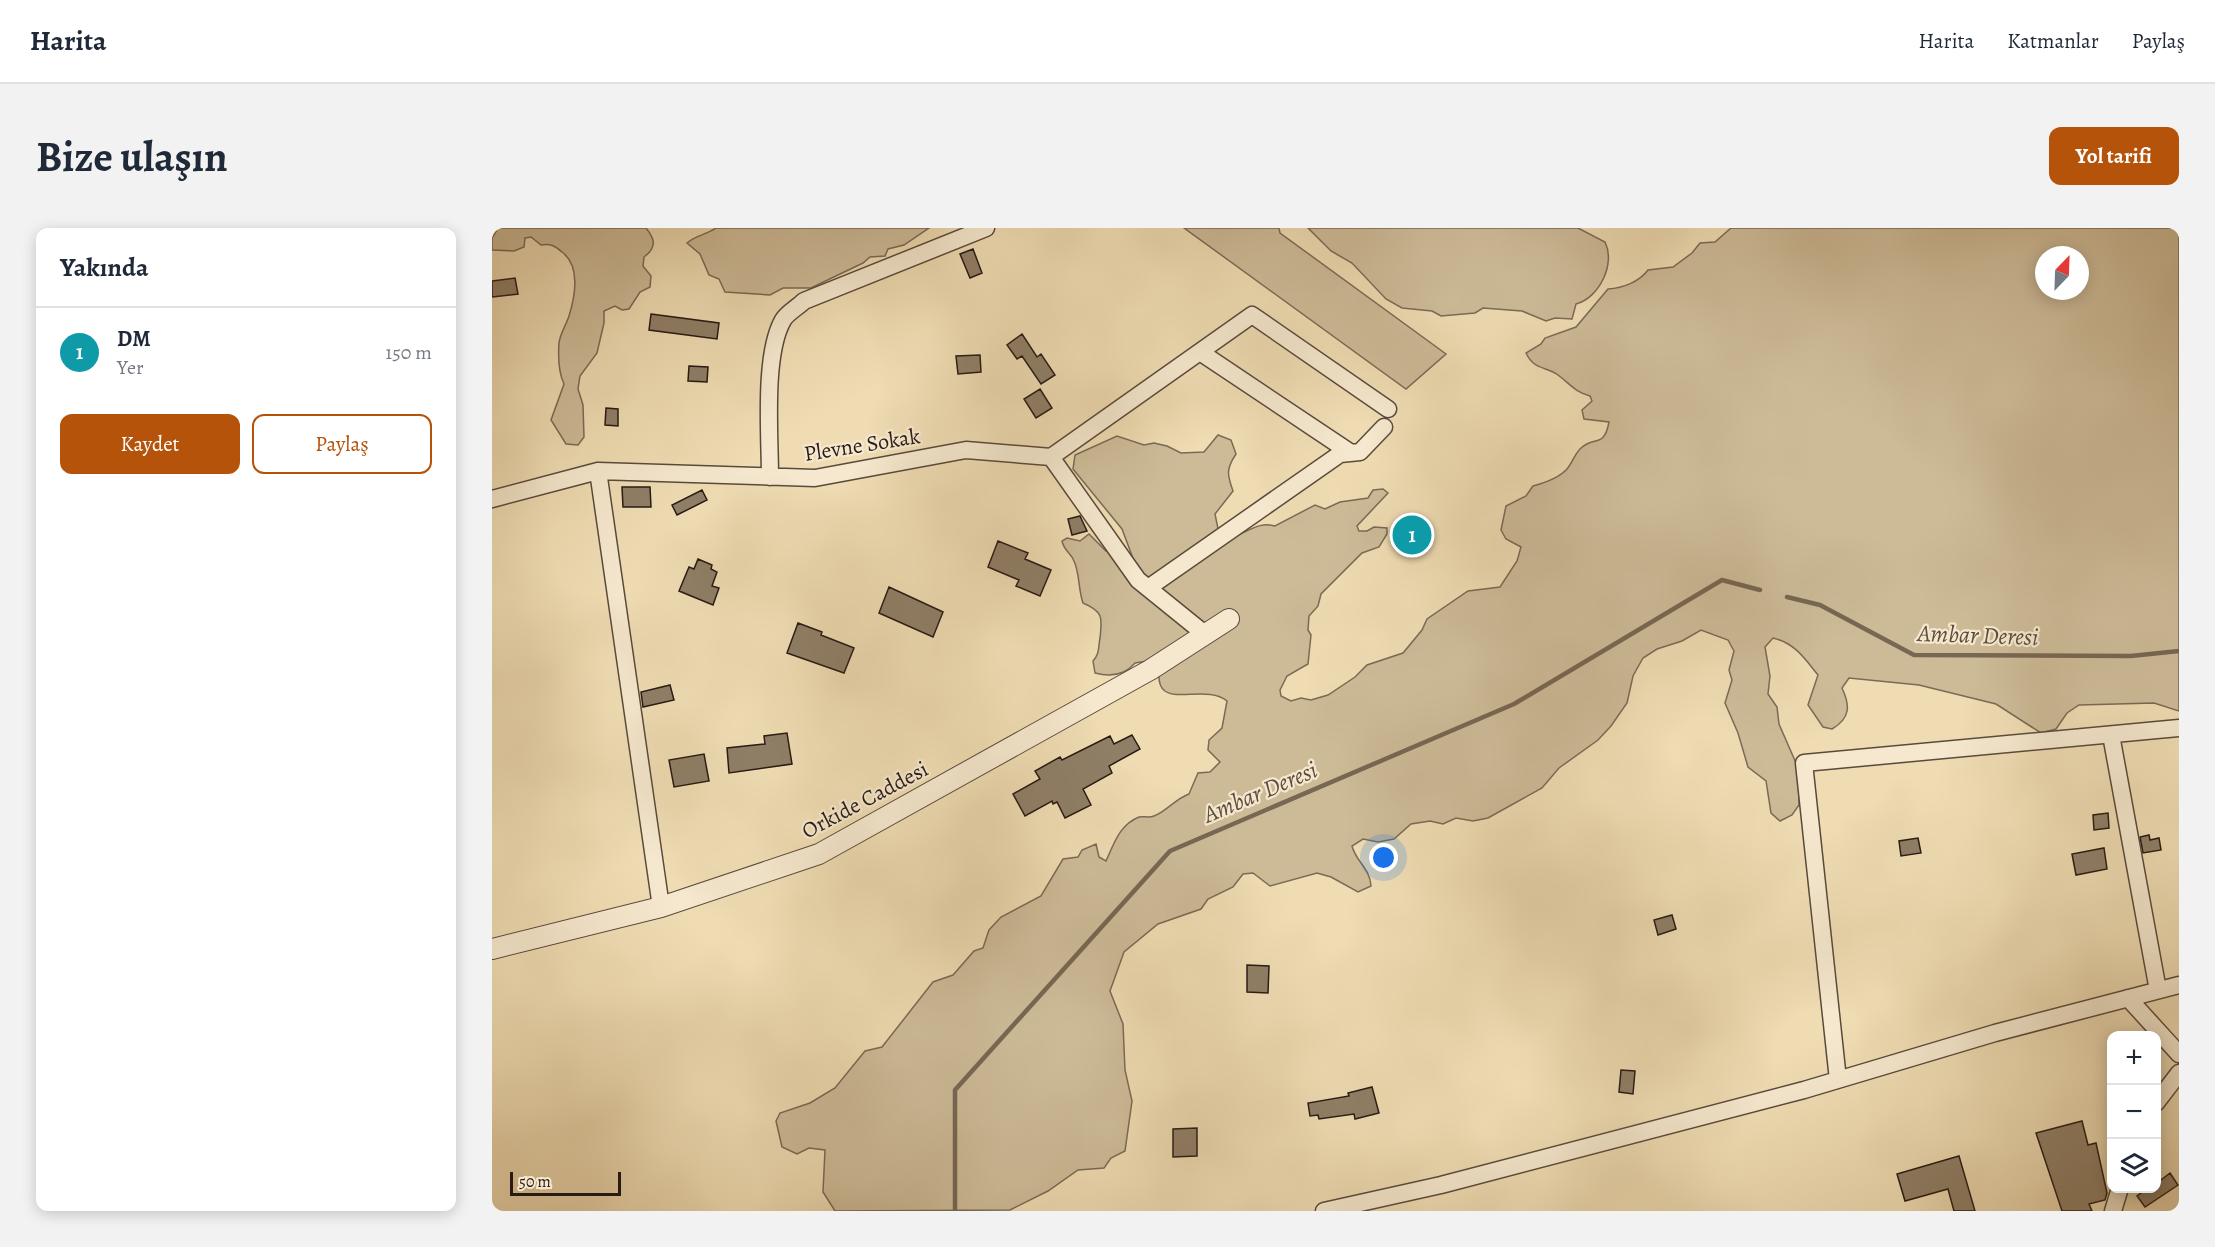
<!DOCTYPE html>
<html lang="tr">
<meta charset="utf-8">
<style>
:root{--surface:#fff;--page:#f2f2f3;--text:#1f2937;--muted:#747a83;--line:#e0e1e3;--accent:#b45309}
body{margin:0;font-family:Alegreya,serif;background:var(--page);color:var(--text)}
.controls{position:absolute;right:18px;bottom:18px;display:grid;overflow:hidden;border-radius:12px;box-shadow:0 3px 15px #0003}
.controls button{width:54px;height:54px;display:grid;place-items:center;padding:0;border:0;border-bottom:2px solid var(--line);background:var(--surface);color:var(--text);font:30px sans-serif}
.compass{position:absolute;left:1543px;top:18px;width:54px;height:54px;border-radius:50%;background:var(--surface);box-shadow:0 3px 15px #0003;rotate:23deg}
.scale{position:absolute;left:18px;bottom:15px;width:111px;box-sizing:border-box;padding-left:6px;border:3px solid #281a14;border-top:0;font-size:16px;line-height:21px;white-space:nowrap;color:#281a14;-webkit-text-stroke:4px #f5e8ce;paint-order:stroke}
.you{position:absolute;left:892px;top:630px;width:21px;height:21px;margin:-15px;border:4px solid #fff;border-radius:50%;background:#1a73e8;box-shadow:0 0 0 9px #1a73e833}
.badge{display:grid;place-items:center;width:39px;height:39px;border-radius:50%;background:var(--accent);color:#fff;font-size:20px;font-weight:700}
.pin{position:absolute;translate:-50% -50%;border:3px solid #fff;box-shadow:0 2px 6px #0006}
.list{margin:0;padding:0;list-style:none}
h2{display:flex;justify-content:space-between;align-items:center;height:78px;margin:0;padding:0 24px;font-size:26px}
h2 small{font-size:20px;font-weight:400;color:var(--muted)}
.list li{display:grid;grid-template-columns:39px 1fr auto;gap:18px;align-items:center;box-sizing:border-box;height:90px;padding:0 24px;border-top:2px solid var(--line)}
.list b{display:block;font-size:22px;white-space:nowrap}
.list p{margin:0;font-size:20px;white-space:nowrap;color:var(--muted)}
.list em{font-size:20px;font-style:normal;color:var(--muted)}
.actions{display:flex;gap:12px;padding:18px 24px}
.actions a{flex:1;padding:14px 0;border:2px solid var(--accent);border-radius:12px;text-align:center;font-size:21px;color:var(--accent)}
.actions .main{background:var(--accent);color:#fff}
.icon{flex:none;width:33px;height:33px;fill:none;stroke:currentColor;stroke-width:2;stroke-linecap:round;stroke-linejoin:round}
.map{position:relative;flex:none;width:1687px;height:983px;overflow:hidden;border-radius:12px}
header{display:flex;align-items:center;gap:36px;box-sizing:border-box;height:84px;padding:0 30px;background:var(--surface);border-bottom:2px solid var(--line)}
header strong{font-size:28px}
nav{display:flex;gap:33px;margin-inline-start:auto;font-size:21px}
.intro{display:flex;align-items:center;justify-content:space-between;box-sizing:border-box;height:144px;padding:0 36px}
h1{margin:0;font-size:42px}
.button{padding:15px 27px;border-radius:12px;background:var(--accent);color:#fff;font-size:21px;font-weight:700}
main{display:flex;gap:36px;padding:0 36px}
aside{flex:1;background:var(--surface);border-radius:12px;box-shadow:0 3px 15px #0003}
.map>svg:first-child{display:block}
.green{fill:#cdbb98;stroke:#7a6a56;stroke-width:1.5;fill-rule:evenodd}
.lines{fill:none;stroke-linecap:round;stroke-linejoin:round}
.stream{stroke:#776753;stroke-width:4.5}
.building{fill:#8f7f67;stroke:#281a14;stroke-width:1.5}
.minor-casing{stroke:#5a4a3c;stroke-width:19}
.tertiary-casing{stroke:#5a4a3c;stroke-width:22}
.minor{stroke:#f5e8ce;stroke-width:16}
.tertiary{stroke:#f5e8ce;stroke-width:20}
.labels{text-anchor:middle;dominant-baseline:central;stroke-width:4.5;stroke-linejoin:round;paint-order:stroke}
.street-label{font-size:22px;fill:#281a14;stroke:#f5e8ce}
.water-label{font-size:24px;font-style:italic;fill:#5c4d3e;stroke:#f5e8ce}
</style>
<header>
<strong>Harita</strong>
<nav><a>Harita</a><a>Katmanlar</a><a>Paylaş</a></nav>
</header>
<div class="intro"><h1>Bize ulaşın</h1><a class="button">Yol tarifi</a></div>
<main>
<aside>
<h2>Yakında<small></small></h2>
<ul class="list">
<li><span class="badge" style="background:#0f9aa8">1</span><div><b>DM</b><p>Yer</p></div><em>150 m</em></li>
</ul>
<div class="actions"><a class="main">Kaydet</a><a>Paylaş</a></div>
</aside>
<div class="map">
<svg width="1687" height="983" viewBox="0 0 1687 983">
<rect width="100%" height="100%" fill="#efdcb3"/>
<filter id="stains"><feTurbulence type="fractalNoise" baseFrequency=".00333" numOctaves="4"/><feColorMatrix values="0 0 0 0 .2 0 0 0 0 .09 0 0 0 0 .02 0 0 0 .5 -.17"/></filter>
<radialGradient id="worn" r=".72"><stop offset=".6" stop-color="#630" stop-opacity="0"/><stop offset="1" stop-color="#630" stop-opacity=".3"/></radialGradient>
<!-- green -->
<path class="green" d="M 6,0 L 154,0 C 163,11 165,19 152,29 L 151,38 L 159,48 L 158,59 L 148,64 L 137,81 L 130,82 L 123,78 L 112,83 L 112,95 L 105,125 L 88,148 L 86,161 L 91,177 L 92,209 L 86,217 L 74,216 L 59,192 L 72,156 C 66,143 66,129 67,115 C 68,106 74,97 77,88 C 83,69 89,38 70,24 C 63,18 58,15 49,17 L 39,9 L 33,10 L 32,19 L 22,23 L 0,22 L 0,10 Z
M 224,0 L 437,0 L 412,17 L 396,21 L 393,28 L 378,29 L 371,35 L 319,60 L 291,60 L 278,67 L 233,64 L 227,51 L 217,47 L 208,26 L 195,15 C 204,7 214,7 224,0 Z
M 692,0 L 787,0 L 788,5 L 954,126 L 914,161 Z
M 816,0 L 1086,0 L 1113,14 C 1124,36 1107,70 1084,76 L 1080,91 L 1063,90 L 1054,93 L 1030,83 L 991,80 L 983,85 L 949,88 L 940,83 L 910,80 L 894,71 L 860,35 L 839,23 Z
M 1239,0 L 1687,0 L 1687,483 L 1662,475 L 1587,477 L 1575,485 L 1564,501 L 1549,505 L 1504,476 L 1427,457 L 1357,450 L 1350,460 C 1358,477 1359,490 1340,501 L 1331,499 L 1316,477 L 1326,447 C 1313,431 1303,415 1281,410 L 1273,419 L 1278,448 L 1276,466 L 1285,479 L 1287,496 L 1304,535 L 1307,564 L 1307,577 L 1300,587 L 1288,593 L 1279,585 L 1274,553 L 1256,539 L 1246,505 L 1233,475 L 1240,452 L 1237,442 L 1242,423 L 1236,412 L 1209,402 L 1190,413 L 1165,421 L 1151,430 L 1141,448 L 1135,475 L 1119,498 L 1106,512 L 1067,540 L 1050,560 L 996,590 L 981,593 L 964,590 L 951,596 L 938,593 L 919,596 L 902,611 L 886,614 L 871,611 L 860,618 C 864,634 878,640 879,658 L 866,664 L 839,649 L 825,645 L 778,658 L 761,645 L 751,646 L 741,659 L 716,671 L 709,681 L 666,696 L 632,724 L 618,763 L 631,796 L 633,842 L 640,873 L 633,923 L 619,930 L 612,940 L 586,942 L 556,963 L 518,982 L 343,983 L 331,964 L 333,922 L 317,920 L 305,926 L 290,919 L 284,893 L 288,885 L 318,875 L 343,860 L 373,823 L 390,819 L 441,754 L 461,747 L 482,723 L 491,720 L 497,702 L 509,689 L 549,668 L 571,631 L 586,629 L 590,622 L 604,616 L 607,629 L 614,633 C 622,616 627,597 647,589 C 652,588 657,590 662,588 C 674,584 683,571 697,566 L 706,545 L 718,544 L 728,534 L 716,522 L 717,512 L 730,500 L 735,473 C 710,452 655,491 669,431 L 643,435 C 633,447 618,449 603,445 L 601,433 C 608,425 606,420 608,410 C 610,390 612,384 591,375 C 586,361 588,346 582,333 C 579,325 572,323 570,313 L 575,310 L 588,313 L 597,306 L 614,323 L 642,333 L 630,301 L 581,241 L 583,227 L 625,208 L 652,217 L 662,215 L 675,218 L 689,225 L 712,224 L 726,207 L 739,212 L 744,226 C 734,241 735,246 741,263 L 723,286 L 726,301 L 733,310 C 752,309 764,292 783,298 L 823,277 L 833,281 L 848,274 L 876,270 L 881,262 L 891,261 L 896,265 L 865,298 L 867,303 L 875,303 L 882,299 L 895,300 L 895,306 L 887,319 L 870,325 L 829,366 L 826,378 L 817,388 L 816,402 L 819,407 L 816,436 L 795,448 L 788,462 L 789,468 L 799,473 L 809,470 L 819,472 L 836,467 L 863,449 L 875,437 L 911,425 L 930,402 L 935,391 L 976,363 L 1008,359 L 1025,333 L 1029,319 L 1014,311 L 1009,302 L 1014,278 L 1034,268 L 1041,258 C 1052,255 1067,250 1075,241 C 1080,235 1083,226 1088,221 C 1102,207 1112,221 1117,194 L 1092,191 L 1090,182 L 1100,173 L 1098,168 C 1083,164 1078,156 1066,147 C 1053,138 1042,142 1034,125 L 1049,116 L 1053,110 L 1084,99 L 1116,61 C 1131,60 1147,54 1156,42 L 1181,39 L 1200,25 L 1208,15 L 1223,14 ZM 1552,27 L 1588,27 L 1588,63 L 1552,63 Z"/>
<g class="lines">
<!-- stream -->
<path class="stream" d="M 1295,369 L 1328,377 L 1422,427 L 1639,428 L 1687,423
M 463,983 L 463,862 L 678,623 L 1022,476 L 1230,352 L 1268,362"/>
</g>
<!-- building -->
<path class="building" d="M 481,21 L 490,45 L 478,50 L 468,26 Z
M 23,50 L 26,66 L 0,69 L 0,53 Z
M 159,86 L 227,95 L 225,111 L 157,102 Z
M 530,106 L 545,129 L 549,126 L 563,147 L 549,156 L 530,128 L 525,131 L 515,117 Z
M 488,127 L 489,144 L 466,146 L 464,128 Z
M 197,138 L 216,139 L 215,154 L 196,153 Z
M 548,161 L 560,180 L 544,190 L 532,171 Z
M 114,180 L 126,181 L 126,198 L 113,197 Z
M 130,259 L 158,259 L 159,279 L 131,279 Z
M 210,262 L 215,272 L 185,287 L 180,277 Z
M 588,288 L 595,303 L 580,307 L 576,291 Z
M 506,313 L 536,325 L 533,331 L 559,342 L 548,368 L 524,358 L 527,352 L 496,339 Z
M 206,331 L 220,337 L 219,341 L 225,344 L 220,358 L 227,360 L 221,377 L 187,363 L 197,339 L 202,341 Z
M 397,359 L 451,384 L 441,409 L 387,385 Z
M 306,395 L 330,404 L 329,407 L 362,420 L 352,445 L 295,425 Z
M 178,457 L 182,472 L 151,479 L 149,464 Z
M 295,505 L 300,536 L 237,545 L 235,520 L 273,516 L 272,508 Z
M 640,507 L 648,521 L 617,538 L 620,545 L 591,561 L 599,577 L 573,590 L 565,574 L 561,576 L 560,573 L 533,588 L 521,566 L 548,551 L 543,543 L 568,529 L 570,532 L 618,508 L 622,516 Z
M 212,526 L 217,553 L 182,559 L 177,532 Z
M 1616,585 L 1617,600 L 1602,602 L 1601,587 Z
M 1657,607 L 1658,612 L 1667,610 L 1669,622 L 1651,625 L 1648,609 Z
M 1426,610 L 1429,625 L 1409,628 L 1407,613 Z
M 1612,620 L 1615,641 L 1584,647 L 1580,626 Z
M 1180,687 L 1184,701 L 1166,707 L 1162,692 Z
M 755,737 L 777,738 L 776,765 L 755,764 Z
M 1129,842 L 1143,843 L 1141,866 L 1127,864 Z
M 880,859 L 887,885 L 863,891 L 862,886 L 827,891 L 826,887 L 818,888 L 816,875 L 857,868 L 856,865 Z
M 1590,893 L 1596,917 L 1604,915 L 1615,965 L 1613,972 L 1597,976 L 1600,983 L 1570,983 L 1544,905 Z
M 705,900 L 705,928 L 681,929 L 681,901 Z
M 1467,928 L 1483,983 L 1462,983 L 1456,961 L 1413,973 L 1405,946 Z
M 1678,945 L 1686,957 L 1653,979 L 1645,968 L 1656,960 L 1665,960 L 1665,955 Z"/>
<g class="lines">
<!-- minor casing -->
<g class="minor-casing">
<path id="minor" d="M 708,124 L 859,225
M 559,229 L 760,87 L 896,181
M 106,243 L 169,679
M 278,249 C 278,208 271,127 291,92 C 295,85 306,79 312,73 L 494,0
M 0,271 L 106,243 L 323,250 L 474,222 L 559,229 L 646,352 L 714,407
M 656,360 L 848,226 L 868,224 L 892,199
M 1619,507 L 1665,757
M 1636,770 L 1687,826
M 1346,852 L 1312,535 L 1687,500
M 1664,875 L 1687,845
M 832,983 L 949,957 L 1312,862 L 1503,805 L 1687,757
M 1621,983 L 1628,960"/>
</g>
<!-- tertiary casing -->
<g class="tertiary-casing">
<path id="tertiary" d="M 0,721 L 169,679 L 327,626 L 658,442 L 737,391"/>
</g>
<!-- minor -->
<use href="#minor" class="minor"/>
<!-- tertiary -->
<use href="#tertiary" class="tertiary"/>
</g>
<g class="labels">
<!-- street labels -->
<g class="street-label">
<text transform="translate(370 217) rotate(-9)">Plevne Sokak</text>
<text transform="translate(373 572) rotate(-28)">Orkide Caddesi</text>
</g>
<!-- water labels -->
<g class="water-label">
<text transform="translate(1486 407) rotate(2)">Ambar Deresi</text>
<text transform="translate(768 564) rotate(-23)">Ambar Deresi</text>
</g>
</g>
<rect width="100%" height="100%" filter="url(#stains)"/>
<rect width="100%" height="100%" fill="url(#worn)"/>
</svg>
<div class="controls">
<button>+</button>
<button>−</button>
<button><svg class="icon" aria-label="layers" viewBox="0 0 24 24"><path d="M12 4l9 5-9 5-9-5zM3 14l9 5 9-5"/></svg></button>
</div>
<svg class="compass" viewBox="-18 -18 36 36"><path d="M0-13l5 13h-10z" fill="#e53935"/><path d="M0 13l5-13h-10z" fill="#747a83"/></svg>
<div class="scale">50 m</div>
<div class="you"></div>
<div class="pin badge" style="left:920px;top:307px;background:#0f9aa8">1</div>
</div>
</main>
